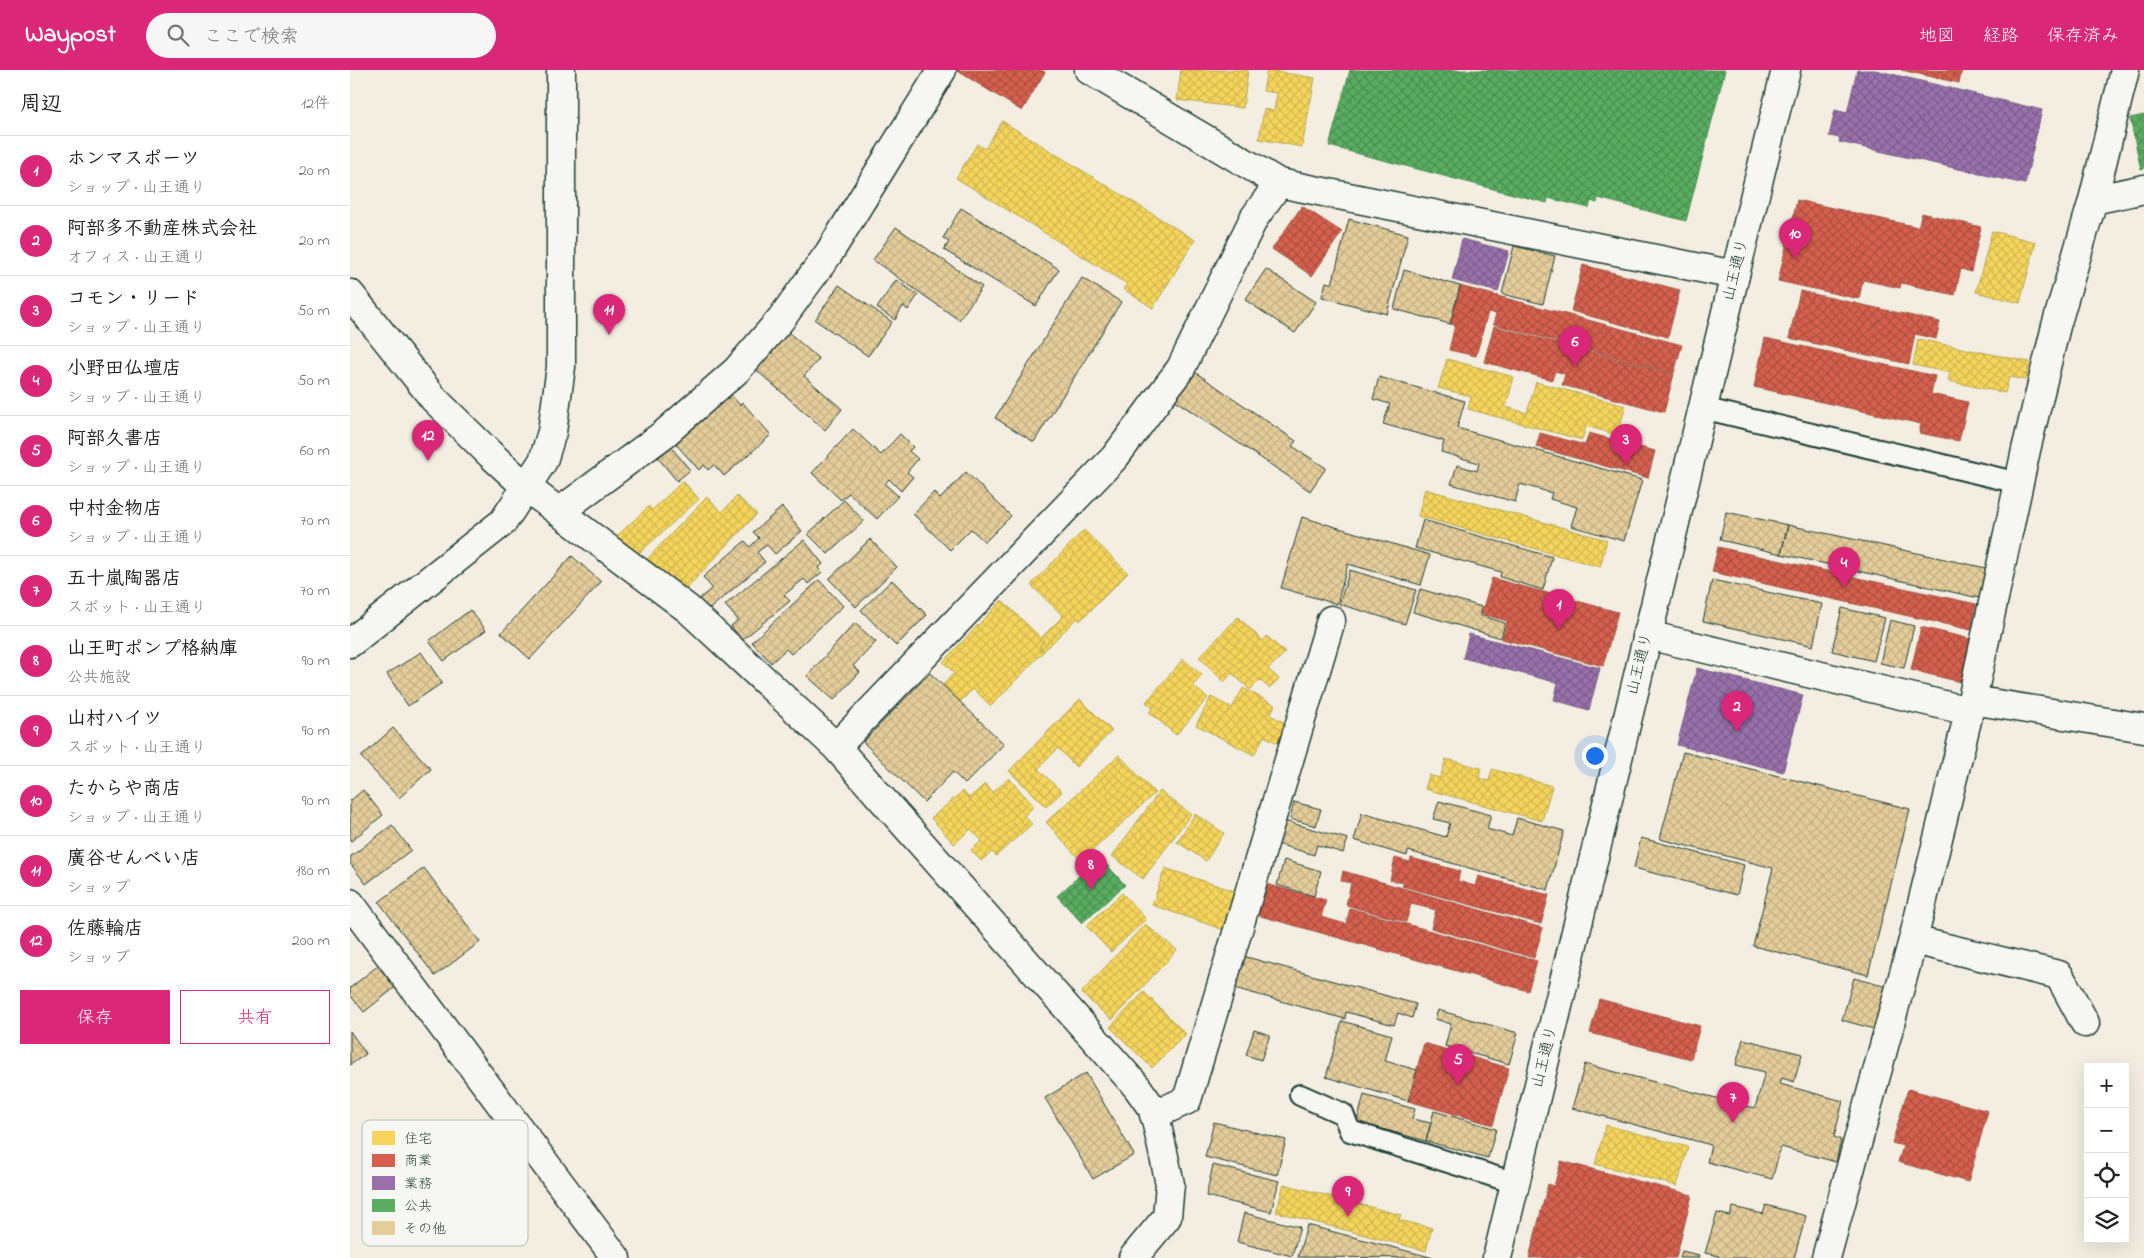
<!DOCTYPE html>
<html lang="ja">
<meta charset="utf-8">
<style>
:root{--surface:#fff;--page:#f6f6f6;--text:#202124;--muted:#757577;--line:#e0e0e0;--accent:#db2777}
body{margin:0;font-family:"Indie Flower","Klee One",sans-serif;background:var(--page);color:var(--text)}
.controls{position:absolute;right:15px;bottom:15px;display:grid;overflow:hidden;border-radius:0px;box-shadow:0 5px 20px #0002}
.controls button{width:45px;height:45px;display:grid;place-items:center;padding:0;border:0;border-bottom:1px solid var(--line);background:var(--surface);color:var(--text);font:25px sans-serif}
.you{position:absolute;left:1244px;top:685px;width:18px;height:18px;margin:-12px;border:4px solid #fff;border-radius:50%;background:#1a73e8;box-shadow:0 0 0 8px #1a73e833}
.badge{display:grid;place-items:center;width:32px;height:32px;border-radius:50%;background:var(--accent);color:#fff;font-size:16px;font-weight:700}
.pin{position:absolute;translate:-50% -41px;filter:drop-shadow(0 1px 2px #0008)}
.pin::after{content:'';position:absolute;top:26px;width:18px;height:15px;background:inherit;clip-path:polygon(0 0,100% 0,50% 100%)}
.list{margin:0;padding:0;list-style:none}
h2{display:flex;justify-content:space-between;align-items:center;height:65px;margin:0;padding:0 20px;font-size:21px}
h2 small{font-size:16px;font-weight:400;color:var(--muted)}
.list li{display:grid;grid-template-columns:32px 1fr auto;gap:15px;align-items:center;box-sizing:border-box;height:70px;padding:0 20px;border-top:1px solid var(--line)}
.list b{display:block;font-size:19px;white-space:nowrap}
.list p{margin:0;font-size:16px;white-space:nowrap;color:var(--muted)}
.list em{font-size:16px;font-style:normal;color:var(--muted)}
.actions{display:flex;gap:10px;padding:15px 20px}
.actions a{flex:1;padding:11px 0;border:1px solid var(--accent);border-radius:0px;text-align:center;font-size:18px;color:var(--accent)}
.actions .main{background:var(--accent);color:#fff}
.icon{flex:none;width:28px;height:28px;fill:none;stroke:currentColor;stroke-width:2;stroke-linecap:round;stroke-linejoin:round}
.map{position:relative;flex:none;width:1794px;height:1188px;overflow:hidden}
header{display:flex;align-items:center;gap:30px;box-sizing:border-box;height:70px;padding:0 25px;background:var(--accent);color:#fff}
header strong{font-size:24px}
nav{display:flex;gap:28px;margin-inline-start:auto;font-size:18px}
.search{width:350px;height:45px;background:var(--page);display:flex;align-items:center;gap:12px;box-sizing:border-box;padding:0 18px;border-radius:28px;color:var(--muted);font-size:19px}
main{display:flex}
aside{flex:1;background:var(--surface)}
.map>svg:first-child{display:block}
.homes{fill:url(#homes-cross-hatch);stroke:#b6a750}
.shops{fill:url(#shops-cross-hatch);stroke:#9f5646}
.offices{fill:url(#offices-cross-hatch);stroke:#746187}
.public{fill:url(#public-cross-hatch);stroke:#488c54}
.building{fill:url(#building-cross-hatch);stroke:#1f3d34}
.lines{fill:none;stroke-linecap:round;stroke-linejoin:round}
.lane-casing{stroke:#1f3d34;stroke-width:24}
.street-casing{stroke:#1f3d34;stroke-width:31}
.secondary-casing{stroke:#1f3d34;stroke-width:31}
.lane{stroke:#f6f6f2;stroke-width:20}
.street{stroke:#f6f6f2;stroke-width:28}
.secondary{stroke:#f6f6f2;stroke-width:28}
.labels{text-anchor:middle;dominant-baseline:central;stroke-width:5;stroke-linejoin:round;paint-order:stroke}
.street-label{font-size:16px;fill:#1f3d34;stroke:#f6f6f2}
.key{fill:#f6f6f2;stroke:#b6beb9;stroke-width:1}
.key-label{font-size:14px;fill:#1f3d34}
</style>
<header>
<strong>Waypost</strong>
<div class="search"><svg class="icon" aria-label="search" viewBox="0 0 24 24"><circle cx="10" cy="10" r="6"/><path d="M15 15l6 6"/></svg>ここで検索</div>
<nav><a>地図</a><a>経路</a><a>保存済み</a></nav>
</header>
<main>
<aside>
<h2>周辺<small>12件</small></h2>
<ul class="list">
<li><span class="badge">1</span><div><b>ホンマスポーツ</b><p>ショップ · 山王通り</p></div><em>20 m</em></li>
<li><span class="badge">2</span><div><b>阿部多不動産株式会社</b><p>オフィス · 山王通り</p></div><em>20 m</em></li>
<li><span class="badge">3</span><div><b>コモン・リード</b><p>ショップ · 山王通り</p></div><em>50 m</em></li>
<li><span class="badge">4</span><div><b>小野田仏壇店</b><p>ショップ · 山王通り</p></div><em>50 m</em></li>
<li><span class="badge">5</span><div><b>阿部久書店</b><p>ショップ · 山王通り</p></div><em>60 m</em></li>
<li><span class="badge">6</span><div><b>中村金物店</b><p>ショップ · 山王通り</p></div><em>70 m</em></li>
<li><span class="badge">7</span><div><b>五十嵐陶器店</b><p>スポット · 山王通り</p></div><em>70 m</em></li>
<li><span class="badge">8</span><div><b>山王町ポンプ格納庫</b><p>公共施設</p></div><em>90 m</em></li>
<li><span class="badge">9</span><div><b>山村ハイツ</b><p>スポット · 山王通り</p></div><em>90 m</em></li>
<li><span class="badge">10</span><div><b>たからや商店</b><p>ショップ · 山王通り</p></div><em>90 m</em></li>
<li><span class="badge">11</span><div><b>廣谷せんべい店</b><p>ショップ</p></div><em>180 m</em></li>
<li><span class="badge">12</span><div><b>佐藤輪店</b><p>ショップ</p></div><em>200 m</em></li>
</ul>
<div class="actions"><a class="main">保存</a><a>共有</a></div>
</aside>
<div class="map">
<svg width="1794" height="1188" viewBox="0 0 1794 1188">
<defs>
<pattern id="homes-cross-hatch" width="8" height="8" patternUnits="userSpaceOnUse" patternTransform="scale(1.25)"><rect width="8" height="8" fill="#f6d55c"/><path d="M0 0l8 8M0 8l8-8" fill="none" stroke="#d2b851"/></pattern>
<pattern id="shops-cross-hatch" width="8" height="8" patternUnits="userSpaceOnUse" patternTransform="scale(1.25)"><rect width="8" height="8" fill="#d6604d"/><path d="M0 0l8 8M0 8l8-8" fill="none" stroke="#ad5041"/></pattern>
<pattern id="offices-cross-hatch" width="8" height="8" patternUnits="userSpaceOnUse" patternTransform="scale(1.25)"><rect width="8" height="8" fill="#9970ab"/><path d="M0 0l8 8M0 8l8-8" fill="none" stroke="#7c5d8c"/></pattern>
<pattern id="public-cross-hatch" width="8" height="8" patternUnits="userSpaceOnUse" patternTransform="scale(1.25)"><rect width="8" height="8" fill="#5aae61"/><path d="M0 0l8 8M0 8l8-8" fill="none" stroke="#4a8f51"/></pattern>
<pattern id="building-cross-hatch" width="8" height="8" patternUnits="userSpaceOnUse" patternTransform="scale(1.25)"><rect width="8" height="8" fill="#e5cd9b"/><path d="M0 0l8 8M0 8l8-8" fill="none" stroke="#c4b186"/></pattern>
</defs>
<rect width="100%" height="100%" fill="#f3eee1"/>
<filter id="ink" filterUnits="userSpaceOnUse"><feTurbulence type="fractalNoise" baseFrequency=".02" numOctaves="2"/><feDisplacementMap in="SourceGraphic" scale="10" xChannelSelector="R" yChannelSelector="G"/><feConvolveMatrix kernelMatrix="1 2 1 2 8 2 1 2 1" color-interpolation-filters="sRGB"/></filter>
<g filter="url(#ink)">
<!-- homes -->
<path class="homes" d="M 831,0 L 898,0 L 893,38 L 827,30 Z
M 917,0 L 965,8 L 952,77 L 909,69 L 914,39 L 924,41 L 927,23 L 913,21 Z
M 652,51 L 845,170 L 803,238 L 773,219 L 777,214 L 606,108 L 627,74 L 635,79 Z
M 1642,161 L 1686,172 L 1670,233 L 1626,222 Z
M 1568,269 L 1680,292 L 1676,310 L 1659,307 L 1655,323 L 1598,311 L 1600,303 L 1563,295 Z
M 1097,289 L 1164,307 L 1156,337 L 1177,343 L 1186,312 L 1276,336 L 1267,365 L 1236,356 L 1232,370 L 1118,339 L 1121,326 L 1088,318 Z
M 333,411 L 349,429 L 286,486 L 267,466 L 299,436 L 302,440 Z
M 1075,419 L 1257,470 L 1250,497 L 1068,446 Z
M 387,426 L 407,444 L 330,525 L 294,492 L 357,427 L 372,442 Z
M 734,460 L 778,503 L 730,551 L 727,548 L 694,581 L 689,577 L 694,571 L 691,568 L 713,546 L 681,515 Z
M 652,530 L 694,571 L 689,577 L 694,581 L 641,636 L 623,619 L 610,632 L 593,615 L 604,603 L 593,592 Z
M 888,547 L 913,571 L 917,566 L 935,583 L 918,599 L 929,609 L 919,618 L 910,610 L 900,620 L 882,603 L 874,612 L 849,587 Z
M 833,589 L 852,605 L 843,616 L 858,628 L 826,665 L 799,642 L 803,638 L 796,632 Z
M 893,618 L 925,635 L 920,645 L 941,656 L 931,675 L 914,666 L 904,685 L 846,655 L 861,627 L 882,638 Z
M 730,629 L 762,661 L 726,697 L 708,678 L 688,699 L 712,722 L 696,737 L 659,701 Z
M 769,685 L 805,723 L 731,791 L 696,752 Z
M 1096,689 L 1131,698 L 1129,708 L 1139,711 L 1142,699 L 1202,716 L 1192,751 L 1075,719 L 1079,705 L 1090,708 Z
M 659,708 L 684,736 L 674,746 L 682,754 L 646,786 L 642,782 L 631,791 L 621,780 L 632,771 L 621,759 L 604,774 L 581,748 L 613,721 L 619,728 L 635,714 L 643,722 Z
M 810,721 L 841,744 L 793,809 L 762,786 Z
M 845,744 L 874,763 L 856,791 L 827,772 Z
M 815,798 L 887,822 L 874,860 L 802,835 Z
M 772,823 L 796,849 L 761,882 L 736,856 Z
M 795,854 L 827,880 L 762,950 L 731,923 Z
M 794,922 L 836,964 L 802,998 L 760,957 Z
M 1256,1055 L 1338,1077 L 1327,1116 L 1245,1094 Z
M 934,1114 L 1051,1145 L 1049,1150 L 1082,1158 L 1076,1181 L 926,1142 Z"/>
<!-- shops -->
<path class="shops" d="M 606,0 L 691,0 L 695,2 L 672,41 Z
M 1551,0 L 1612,0 L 1609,13 Z
M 1447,130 L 1568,157 L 1572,143 L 1631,157 L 1621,202 L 1611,199 L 1605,225 L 1551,213 L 1550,218 L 1513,210 L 1509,229 L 1428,211 Z
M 952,136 L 992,162 L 962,206 L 922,179 Z
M 1233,195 L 1330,220 L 1318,267 L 1221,241 Z
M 1110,216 L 1332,275 L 1324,303 L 1143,254 L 1146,244 L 1138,242 L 1126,286 L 1099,280 L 1105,255 L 1100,254 Z
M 1450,221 L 1590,252 L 1586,269 L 1565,264 L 1559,294 L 1439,268 Z
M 1144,256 L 1324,304 L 1314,342 L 1212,315 L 1215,304 L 1205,301 L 1202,310 L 1134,292 Z
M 1415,268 L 1585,306 L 1581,324 L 1618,332 L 1609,371 L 1569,363 L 1571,354 L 1404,317 Z
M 1190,363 L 1235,375 L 1239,363 L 1305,381 L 1298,408 L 1186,377 Z
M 1368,477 L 1626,534 L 1621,560 L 1362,502 Z
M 1142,508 L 1268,542 L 1253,596 L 1152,569 L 1157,551 L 1131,544 Z
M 1571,557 L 1621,569 L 1611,612 L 1561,600 Z
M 1045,788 L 1060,792 L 1061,788 L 1110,801 L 1108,811 L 1125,816 L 1128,806 L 1199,825 L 1191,854 L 1052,816 L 1054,813 L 1040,810 Z
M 993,801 L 1193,858 L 1184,888 L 1081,858 L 1086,840 L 1061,834 L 1056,852 L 996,835 L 1001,813 L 991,811 Z
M 916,814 L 976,830 L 971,847 L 996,854 L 1000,838 L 1187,891 L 1178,921 L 907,845 Z
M 1249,929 L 1350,956 L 1341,989 L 1240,963 Z
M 1074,973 L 1159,998 L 1143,1055 L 1058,1031 Z
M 1558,1019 L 1638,1041 L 1618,1112 L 1548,1092 L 1553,1076 L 1542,1073 Z
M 1211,1091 L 1342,1125 L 1326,1188 L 1179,1188 L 1198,1114 L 1204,1116 Z"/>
<!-- offices -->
<path class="offices" d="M 1507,0 L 1525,0 L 1692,40 L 1675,114 L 1489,72 L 1490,68 L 1479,66 L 1485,40 L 1497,43 Z
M 1112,169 L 1159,181 L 1148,222 L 1102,210 Z
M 1119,564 L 1250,598 L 1239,640 L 1204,630 L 1208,613 L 1113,588 Z
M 1347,598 L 1453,625 L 1433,702 L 1327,675 Z"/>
<!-- public -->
<path class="public" d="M 1000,0 L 1375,0 L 1336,151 L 1248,128 L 1247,133 L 1241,131 L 1239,138 L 1198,128 L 1197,133 L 979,76 Z
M 1794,45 L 1794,99 L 1791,100 L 1780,48 Z
M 750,787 L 775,815 L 732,853 L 707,826 Z"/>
<!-- building -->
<path class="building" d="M 611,138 L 709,199 L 686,236 L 594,180 L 599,172 L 593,168 Z
M 999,149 L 1058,165 L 1037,244 L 972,227 L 976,212 L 982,214 Z
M 546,157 L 632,217 L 609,250 L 523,190 Z
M 1164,176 L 1205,186 L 1193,234 L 1152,224 Z
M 916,199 L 966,232 L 945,263 L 895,230 Z
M 1054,200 L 1110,216 L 1100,254 L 1044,239 Z
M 732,208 L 771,232 L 684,372 L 645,348 Z
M 546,210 L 568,225 L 558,240 L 553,236 L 545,250 L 527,238 Z
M 489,215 L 542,252 L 518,286 L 465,250 Z
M 437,261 L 469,289 L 454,306 L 492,339 L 475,360 L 405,299 Z
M 842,300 L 946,371 L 942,376 L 976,398 L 960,421 L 823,329 Z
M 1029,307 L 1115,331 L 1107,358 L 1292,410 L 1274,471 L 1221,456 L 1227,437 L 1200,429 L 1202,423 L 1170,414 L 1165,432 L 1101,414 L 1107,395 L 1127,401 L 1129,393 L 1091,382 L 1094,371 L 1033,354 L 1040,334 L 1023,329 Z
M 380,324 L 390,335 L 392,332 L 421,365 L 374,406 L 364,395 L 358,400 L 354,395 L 349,400 L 325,373 Z
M 503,359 L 531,385 L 550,364 L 563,377 L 559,381 L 568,389 L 557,402 L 563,407 L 551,421 L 539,409 L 535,414 L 548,426 L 527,449 L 499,423 L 491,430 L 462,403 Z
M 321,377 L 340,400 L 327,411 L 308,388 Z
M 616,402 L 661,446 L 635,472 L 621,459 L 600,480 L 563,444 L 584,422 L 590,429 Z
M 494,430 L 514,451 L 478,484 L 458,464 Z
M 432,437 L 452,461 L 425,484 L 417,475 L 407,482 L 415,492 L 357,541 L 348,530 L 362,518 L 353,507 L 395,471 L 400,477 L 409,468 L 403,462 Z
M 1376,442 L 1438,455 L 1431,484 L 1370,470 Z
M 952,447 L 1080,485 L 1071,515 L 998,494 L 987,534 L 931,518 Z
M 1073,450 L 1202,487 L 1193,520 L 1150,507 L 1151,502 L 1065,478 Z
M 1438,455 L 1636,498 L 1629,528 L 1431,484 Z
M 520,469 L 547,497 L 506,537 L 479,509 Z
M 454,470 L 473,494 L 468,498 L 472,502 L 458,514 L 454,509 L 434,525 L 440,531 L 392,570 L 381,556 L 388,550 L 375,535 Z
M 222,486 L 251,512 L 180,589 L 151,563 Z
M 1000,500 L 1066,520 L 1055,554 L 989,534 Z
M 469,510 L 493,536 L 441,584 L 436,579 L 421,593 L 402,572 Z
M 542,510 L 577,545 L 546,576 L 511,540 Z
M 1362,510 L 1472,534 L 1463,576 L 1353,551 Z
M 1070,519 L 1132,537 L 1129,545 L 1155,553 L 1151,568 L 1063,542 Z
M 1492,538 L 1535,548 L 1524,591 L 1482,581 Z
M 120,540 L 136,560 L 94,591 L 79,571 Z
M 1540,550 L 1564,556 L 1554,598 L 1530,593 Z
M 505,553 L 526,572 L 503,596 L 510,602 L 484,630 L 457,606 Z
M 71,582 L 92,613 L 58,636 L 37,604 Z
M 580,603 L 654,674 L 615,714 L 603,702 L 574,732 L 513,672 Z
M 43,658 L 81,699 L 49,728 L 11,687 Z
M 1333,682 L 1560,739 L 1518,905 L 1403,876 L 1423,798 L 1310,769 Z
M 13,720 L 33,745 L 0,772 L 0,731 Z
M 1089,731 L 1141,745 L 1137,759 L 1162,766 L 1167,748 L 1214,761 L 1198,820 L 1058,781 L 1057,786 L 1004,770 L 1012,743 L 1096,767 L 1100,753 L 1083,749 Z
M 944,732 L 971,739 L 966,756 L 940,749 Z
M 931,750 L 998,769 L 993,783 L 967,775 L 964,785 L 924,773 Z
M 42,755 L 61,780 L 16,814 L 0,793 L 0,787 Z
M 1291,768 L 1394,795 L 1387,825 L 1284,798 Z
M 934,790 L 971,801 L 964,826 L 927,815 Z
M 74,798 L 130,872 L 85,906 L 29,832 Z
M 893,886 L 1066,934 L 1062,948 L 1048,943 L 1044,955 L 996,942 L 995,949 L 884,918 Z
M 35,890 L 52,912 L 14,942 L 0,925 L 0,918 Z
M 1504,908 L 1537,917 L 1524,959 L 1492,950 Z
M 1088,940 L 1168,963 L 1159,994 L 1095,976 L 1101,954 L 1085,949 Z
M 992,951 L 1042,965 L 1035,991 L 1067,1000 L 1058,1031 L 976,1007 Z
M 904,960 L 920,965 L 911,990 L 896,985 Z
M 0,961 L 16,984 L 0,995 Z
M 1393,969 L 1452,984 L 1444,1012 L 1432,1008 L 1430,1014 L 1493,1031 L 1484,1067 L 1491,1070 L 1486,1092 L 1431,1077 L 1422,1109 L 1357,1092 L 1361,1075 L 1222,1038 L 1235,994 L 1405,1038 L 1415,1002 L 1386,995 Z
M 736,1003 L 784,1085 L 743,1109 L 695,1028 Z
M 1014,1025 L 1065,1039 L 1062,1049 L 1081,1053 L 1076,1071 L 1007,1052 Z
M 1084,1041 L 1146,1059 L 1138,1088 L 1076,1071 Z
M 864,1052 L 936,1070 L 927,1105 L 855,1087 Z
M 863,1095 L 929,1111 L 921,1142 L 856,1126 Z
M 1416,1135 L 1456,1146 L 1444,1188 L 1368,1188 L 1369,1186 L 1355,1183 L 1367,1143 L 1380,1146 L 1383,1137 L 1413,1144 Z
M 894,1143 L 950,1157 L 942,1186 L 887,1172 Z
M 957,1155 L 1084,1188 L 948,1187 Z
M 1332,1181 L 1349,1185 L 1348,1188 L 1330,1188 Z"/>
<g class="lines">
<!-- lane casing -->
<g class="lane-casing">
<path id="lane" d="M 1352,338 L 1669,413
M 950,1025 L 993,1044 L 1000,1061 L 1165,1113"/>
</g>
<!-- street casing -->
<g class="street-casing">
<path id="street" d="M 739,0 L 929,113 L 1385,205
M 1743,130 L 1794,119
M 0,224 L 84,329 L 140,384 L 176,417 L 338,539 L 486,677 L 787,1017 L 804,1041 L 820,1114 L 817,1147 L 783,1188
M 209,442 L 314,364 L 387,300 L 431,249 L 479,183 L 592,0
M 1297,565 L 1619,641
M 1622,630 L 1794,658
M 486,677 L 765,387 L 831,298 L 904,148 L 929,113
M 0,833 L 266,1188
M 1563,870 L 1709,905 L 1735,953
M 804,1045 L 837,1030 L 981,550
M 1476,1188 L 1563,870 L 1622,630 L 1676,380 L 1706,256 L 1743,130 L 1775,0"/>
</g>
<!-- secondary casing -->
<g class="secondary-casing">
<path id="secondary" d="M 0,573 L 153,452 L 193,391 L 202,362 L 211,297 L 211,0
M 1147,1188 L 1385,205 L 1436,0"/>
</g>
<!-- lane -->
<use href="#lane" class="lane"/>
<!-- street -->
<use href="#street" class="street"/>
<!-- secondary -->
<use href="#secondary" class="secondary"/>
</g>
</g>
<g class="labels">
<!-- street labels -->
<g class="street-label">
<text transform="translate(1386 200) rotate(-76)">山王通り</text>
<text transform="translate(1290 594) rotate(-76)">山王通り</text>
<text transform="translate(1195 987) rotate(-76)">山王通り</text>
</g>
</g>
<!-- legend -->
<rect x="12" y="1050" width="166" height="126" rx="8" class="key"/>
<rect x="22" y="1061" width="23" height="14" fill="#f6d55c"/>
<rect x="22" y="1084" width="23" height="13" fill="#d6604d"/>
<rect x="22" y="1106" width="23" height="14" fill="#9970ab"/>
<rect x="22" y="1129" width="23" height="13" fill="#5aae61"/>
<rect x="22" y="1151" width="23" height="14" fill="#e5cd9b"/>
<g class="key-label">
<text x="54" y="1073">住宅</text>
<text x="54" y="1095">商業</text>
<text x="54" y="1118">業務</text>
<text x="54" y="1140">公共</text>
<text x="54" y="1163">その他</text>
</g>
</svg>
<div class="controls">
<button>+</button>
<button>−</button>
<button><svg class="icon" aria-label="locate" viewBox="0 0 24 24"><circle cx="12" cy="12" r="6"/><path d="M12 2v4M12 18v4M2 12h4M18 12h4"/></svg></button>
<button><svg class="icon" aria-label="layers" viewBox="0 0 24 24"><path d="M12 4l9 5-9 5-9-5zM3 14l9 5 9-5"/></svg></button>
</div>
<div class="you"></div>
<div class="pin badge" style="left:1209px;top:560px">1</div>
<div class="pin badge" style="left:1387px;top:662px">2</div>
<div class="pin badge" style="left:1276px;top:395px">3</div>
<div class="pin badge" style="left:1494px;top:518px">4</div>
<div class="pin badge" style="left:1108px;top:1015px">5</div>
<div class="pin badge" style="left:1225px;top:297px">6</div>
<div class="pin badge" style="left:1383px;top:1053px">7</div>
<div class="pin badge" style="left:741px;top:820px">8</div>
<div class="pin badge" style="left:998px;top:1147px">9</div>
<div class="pin badge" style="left:1445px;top:189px">10</div>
<div class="pin badge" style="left:259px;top:265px">11</div>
<div class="pin badge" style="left:78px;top:391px">12</div>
</div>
</main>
